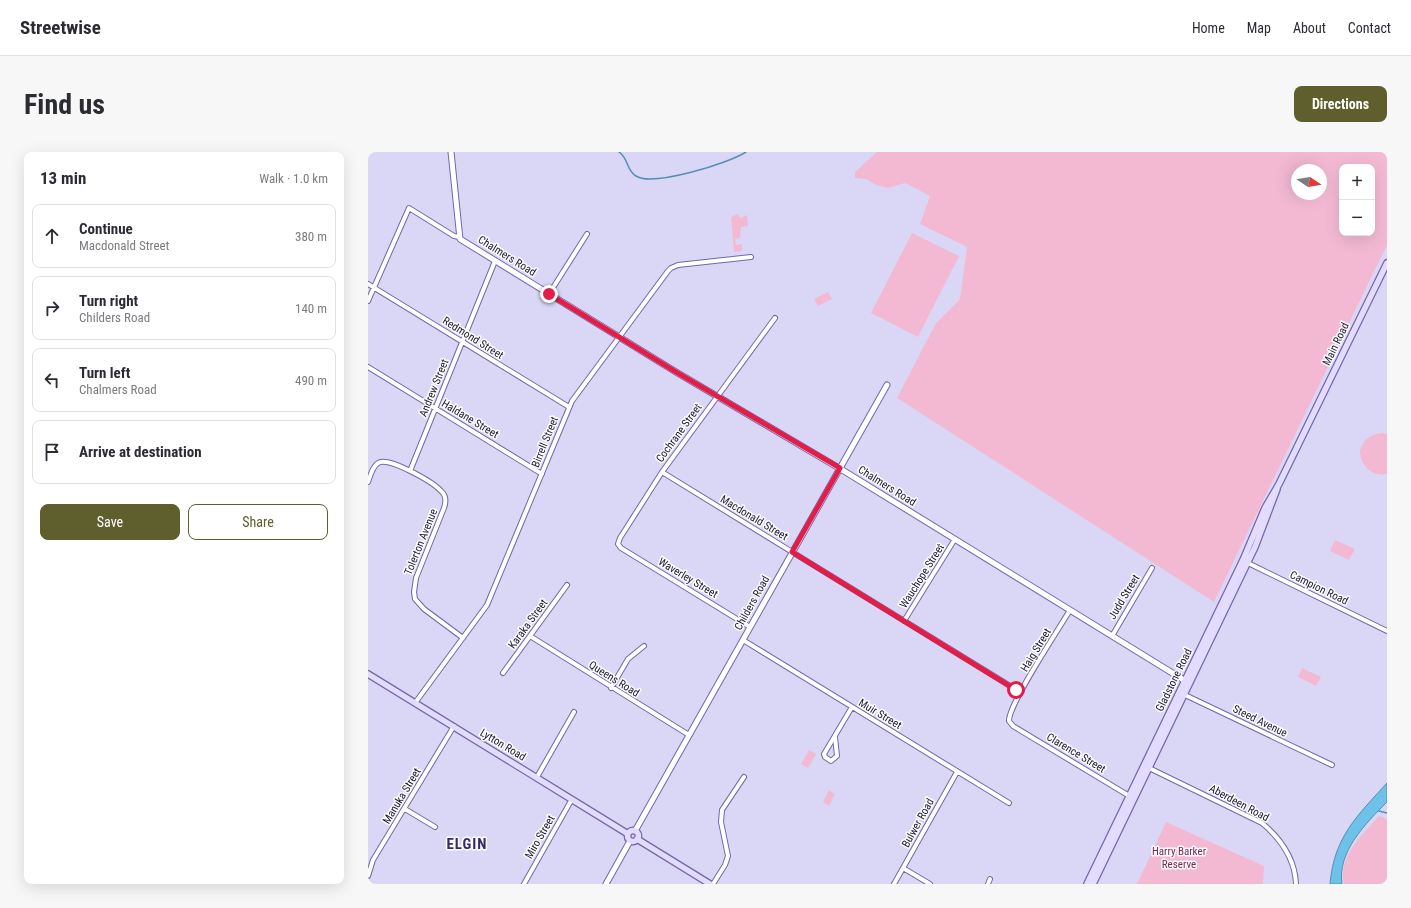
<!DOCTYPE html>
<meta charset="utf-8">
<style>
:root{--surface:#fff;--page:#f7f7f7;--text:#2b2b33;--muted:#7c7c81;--line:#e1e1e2;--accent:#5e5f2d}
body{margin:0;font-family:"Roboto Condensed",sans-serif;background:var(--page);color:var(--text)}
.controls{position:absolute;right:12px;top:12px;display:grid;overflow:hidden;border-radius:8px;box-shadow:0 4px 16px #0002}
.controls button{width:36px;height:36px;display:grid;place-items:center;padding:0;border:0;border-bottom:1px solid var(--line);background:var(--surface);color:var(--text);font:20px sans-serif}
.compass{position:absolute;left:923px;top:12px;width:36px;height:36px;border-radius:50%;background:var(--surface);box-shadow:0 4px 16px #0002;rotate:102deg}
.stop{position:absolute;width:12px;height:12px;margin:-9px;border:3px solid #e11d48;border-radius:50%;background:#fff}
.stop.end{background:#e11d48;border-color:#fff;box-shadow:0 1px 4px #0008}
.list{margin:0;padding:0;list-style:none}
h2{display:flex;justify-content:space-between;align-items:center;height:52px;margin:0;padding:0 16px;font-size:17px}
h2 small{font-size:13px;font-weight:400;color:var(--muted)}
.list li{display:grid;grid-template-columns:26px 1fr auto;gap:12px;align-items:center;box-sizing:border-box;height:64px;margin:0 8px 8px;padding:0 8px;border:1px solid var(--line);border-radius:8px}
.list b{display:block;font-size:15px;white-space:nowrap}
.list p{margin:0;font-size:13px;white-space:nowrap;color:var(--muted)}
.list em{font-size:13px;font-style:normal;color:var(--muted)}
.actions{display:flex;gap:8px;padding:12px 16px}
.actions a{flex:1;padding:9px 0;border:1px solid var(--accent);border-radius:8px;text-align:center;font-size:14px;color:var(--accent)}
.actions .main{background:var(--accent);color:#fff}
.icon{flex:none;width:22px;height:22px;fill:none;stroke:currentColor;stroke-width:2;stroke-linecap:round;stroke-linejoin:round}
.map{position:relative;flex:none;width:1019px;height:732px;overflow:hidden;border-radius:8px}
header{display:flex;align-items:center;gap:24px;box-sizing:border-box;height:56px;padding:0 20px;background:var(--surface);border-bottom:1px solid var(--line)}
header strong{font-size:19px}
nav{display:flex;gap:22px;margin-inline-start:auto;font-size:14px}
.intro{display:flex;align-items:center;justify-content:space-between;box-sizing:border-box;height:96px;padding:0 24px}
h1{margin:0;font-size:28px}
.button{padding:10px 18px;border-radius:8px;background:var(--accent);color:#fff;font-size:14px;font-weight:700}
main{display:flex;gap:24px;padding:0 24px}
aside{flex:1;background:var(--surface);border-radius:8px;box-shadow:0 4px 16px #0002}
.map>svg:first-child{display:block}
.green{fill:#f3b9d3;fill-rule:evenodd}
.water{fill:#6ec1e8;stroke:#568eb2}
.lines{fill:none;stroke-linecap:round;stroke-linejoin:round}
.stream{stroke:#568eb2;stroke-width:1.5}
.minor-casing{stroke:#7366ac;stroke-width:6}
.tertiary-casing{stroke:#7366ac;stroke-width:7}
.secondary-casing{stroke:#7366ac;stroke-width:8}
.minor{stroke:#fff;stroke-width:4}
.tertiary{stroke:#fff;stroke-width:5}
.secondary{stroke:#e3dcff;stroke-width:5.5}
.route{stroke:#e11d48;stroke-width:5}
.labels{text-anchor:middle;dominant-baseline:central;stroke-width:3;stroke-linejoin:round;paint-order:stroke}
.street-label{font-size:11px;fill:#1d1733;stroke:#fcfcfc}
.park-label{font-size:11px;fill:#7b2554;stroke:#fcfcfc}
.district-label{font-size:15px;font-weight:bold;letter-spacing:1px;fill:#382968;stroke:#fcfcfc}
</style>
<header>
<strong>Streetwise</strong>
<nav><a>Home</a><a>Map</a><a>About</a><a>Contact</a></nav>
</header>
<div class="intro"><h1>Find us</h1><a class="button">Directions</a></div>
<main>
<aside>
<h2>13 min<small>Walk · 1.0 km</small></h2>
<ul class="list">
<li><svg class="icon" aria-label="ahead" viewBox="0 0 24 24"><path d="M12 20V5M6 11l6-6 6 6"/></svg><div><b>Continue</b><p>Macdonald Street</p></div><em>380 m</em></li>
<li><svg class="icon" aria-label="right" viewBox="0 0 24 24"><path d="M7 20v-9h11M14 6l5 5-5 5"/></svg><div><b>Turn right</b><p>Childers Road</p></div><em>140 m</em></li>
<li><svg class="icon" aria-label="left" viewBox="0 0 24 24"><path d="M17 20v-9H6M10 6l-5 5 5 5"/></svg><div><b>Turn left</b><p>Chalmers Road</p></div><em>490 m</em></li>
<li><svg class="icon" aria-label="arrive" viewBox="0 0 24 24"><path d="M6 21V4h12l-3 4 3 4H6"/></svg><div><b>Arrive at destination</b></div></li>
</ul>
<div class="actions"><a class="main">Save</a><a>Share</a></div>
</aside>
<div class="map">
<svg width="1019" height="732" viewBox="0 0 1019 732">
<rect width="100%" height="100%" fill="#dad7f6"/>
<!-- green -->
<path class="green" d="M 509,0 L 1019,0 L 1019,93 L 846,450 L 529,246 L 568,171 L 592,147 L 599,95 L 552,72 L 562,44 L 537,31 L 520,36 L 508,33 L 498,27 L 487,26 L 487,20 ZM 974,15 L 1004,15 L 1004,81 L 974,81 ZM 929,18 L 953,18 L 953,42 L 929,42 Z
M 370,62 L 372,66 L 379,63 L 380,74 L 373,75 L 372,86 L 367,87 L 368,93 L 374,92 L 374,99 L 366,100 L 363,65 Z
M 544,81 L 591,104 L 550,185 L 503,161 Z
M 460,140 L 464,147 L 450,154 L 446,147 Z
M 1014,281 L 1019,282 L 1019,322 C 1004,325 992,314 992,299 C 995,288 1002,282 1014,281 Z
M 967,388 L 987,397 L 981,408 L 962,399 Z
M 934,516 L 953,525 L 948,534 L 930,525 Z
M 441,598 L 448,602 L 440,616 L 433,612 Z
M 461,638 L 467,642 L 461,654 L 455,650 Z
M 1011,664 L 1019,667 L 1019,732 L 976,732 C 969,705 995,682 1011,664 Z
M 798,670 L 896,714 L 895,732 L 769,732 Z"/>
<!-- water -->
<path class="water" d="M 1019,631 L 1019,650 C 998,671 969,700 974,732 L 962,732 C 966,685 989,664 1019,631 Z"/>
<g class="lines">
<!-- stream -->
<path class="stream" d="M 251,0 C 261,7 258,18 268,24 C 285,35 361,11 378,0
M 1011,659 L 1019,661"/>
<!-- minor casing -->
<g class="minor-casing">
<path id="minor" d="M 0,132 L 201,255
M 181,142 L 219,82
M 0,149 L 41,56 L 86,84 L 91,85
M 0,215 L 174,322
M 42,319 L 127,109
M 294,320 L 652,540
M 0,330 C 2,325 4,315 10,311 C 20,304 65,330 73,339 C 78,343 78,350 76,356 L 48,426 L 46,440 L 47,447 L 56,457 L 95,486
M 878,410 L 1019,479
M 702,458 C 691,477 640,553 641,569 L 645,574 L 763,645
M 536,469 L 587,387
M 382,475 L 253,396 L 250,392 L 252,386 L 294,320 L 407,166
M 162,484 L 321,583
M 744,484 L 784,416
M 375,488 L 641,651
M 135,521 L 199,433
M 243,536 L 260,507 L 276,494
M 815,542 L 964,613
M 47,551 L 119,453 L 204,249 L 300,119 L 303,116 L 310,113 L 383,105
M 467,585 L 469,604 L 463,609 L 457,605 L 456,602 L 484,555
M 779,615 L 894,671 C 913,687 927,707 928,732
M 169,625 L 206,560
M 37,657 L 67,675
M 535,716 L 562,732
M 0,724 L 5,708 L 86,574
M 156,732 L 204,647
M 345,732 L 357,713 L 360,704 L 353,670 L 354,658 L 376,625
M 526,732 L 589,620
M 620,732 L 622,727"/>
</g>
<!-- tertiary casing -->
<g class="tertiary-casing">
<path id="tertiary" d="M 83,0 L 92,87 L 308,220 L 476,319 L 819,530
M 267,679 L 519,233
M 238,732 L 262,689"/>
</g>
<!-- secondary casing -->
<g class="secondary-casing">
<path id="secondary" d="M 0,522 L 260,682
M259.5 684a5.5 5.5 0 1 1 11 0a5.5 5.5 0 1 1-11 0Z
M 269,687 L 342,732
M 719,732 L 875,408 L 897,356 L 911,332 L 1019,111
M 725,732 L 887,395 L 909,337"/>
</g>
<!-- minor -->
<use href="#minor" class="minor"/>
<!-- tertiary -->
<use href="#tertiary" class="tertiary"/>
<!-- secondary -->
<use href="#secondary" class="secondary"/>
</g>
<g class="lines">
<!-- route -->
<path class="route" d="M 181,142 L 308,220 L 472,316 L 424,400 L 648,538"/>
</g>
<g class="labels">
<!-- street labels -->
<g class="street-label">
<text transform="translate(139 104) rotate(32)">Chalmers Road</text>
<text transform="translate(105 186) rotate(32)">Redmond Street</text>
<text transform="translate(968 192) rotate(-64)">Main Road</text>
<text transform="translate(66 236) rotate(-68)">Andrew Street</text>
<text transform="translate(102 267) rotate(31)">Haldane Street</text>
<text transform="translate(311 281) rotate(-54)">Cochrane Street</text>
<text transform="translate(177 290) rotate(-68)">Birrell Street</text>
<text transform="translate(519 334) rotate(32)">Chalmers Road</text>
<text transform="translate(386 366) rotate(31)">Macdonald Street</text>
<text transform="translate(53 390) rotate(-68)">Tolerton Avenue</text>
<text transform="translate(554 424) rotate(-58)">Wauchope Street</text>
<text transform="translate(320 426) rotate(31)">Waverley Street</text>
<text transform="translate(951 436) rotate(26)">Campion Road</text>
<text transform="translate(756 445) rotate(-59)">Judd Street</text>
<text transform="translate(384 451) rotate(-61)">Childers Road</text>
<text transform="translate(160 472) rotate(-54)">Karaka Street</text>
<text transform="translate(668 498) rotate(-59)">Haig Street</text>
<text transform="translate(246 527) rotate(32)">Queens Road</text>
<text transform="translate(806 528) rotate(-64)">Gladstone Road</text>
<text transform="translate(512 562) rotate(31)">Muir Street</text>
<text transform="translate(892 569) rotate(26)">Steed Avenue</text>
<text transform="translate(135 593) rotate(31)">Lytton Road</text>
<text transform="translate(708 601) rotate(31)">Clarence Street</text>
<text transform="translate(34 644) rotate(-59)">Manuka Street</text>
<text transform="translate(871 651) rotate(28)">Aberdeen Road</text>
<text transform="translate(550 671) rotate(-61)">Bulwer Road</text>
<text transform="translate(172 685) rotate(-60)">Miro Street</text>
</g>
<!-- park labels -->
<g class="park-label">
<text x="811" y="699">Harry Barker<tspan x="811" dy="13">Reserve</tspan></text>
</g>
<!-- district labels -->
<g class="district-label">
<text x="99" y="692">ELGIN</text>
</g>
</g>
</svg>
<div class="controls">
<button>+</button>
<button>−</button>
</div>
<svg class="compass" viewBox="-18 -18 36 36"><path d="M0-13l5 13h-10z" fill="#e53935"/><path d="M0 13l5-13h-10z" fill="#7c7c81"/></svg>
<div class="stop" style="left:648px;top:538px"></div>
<div class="stop end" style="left:181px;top:142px"></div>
</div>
</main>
